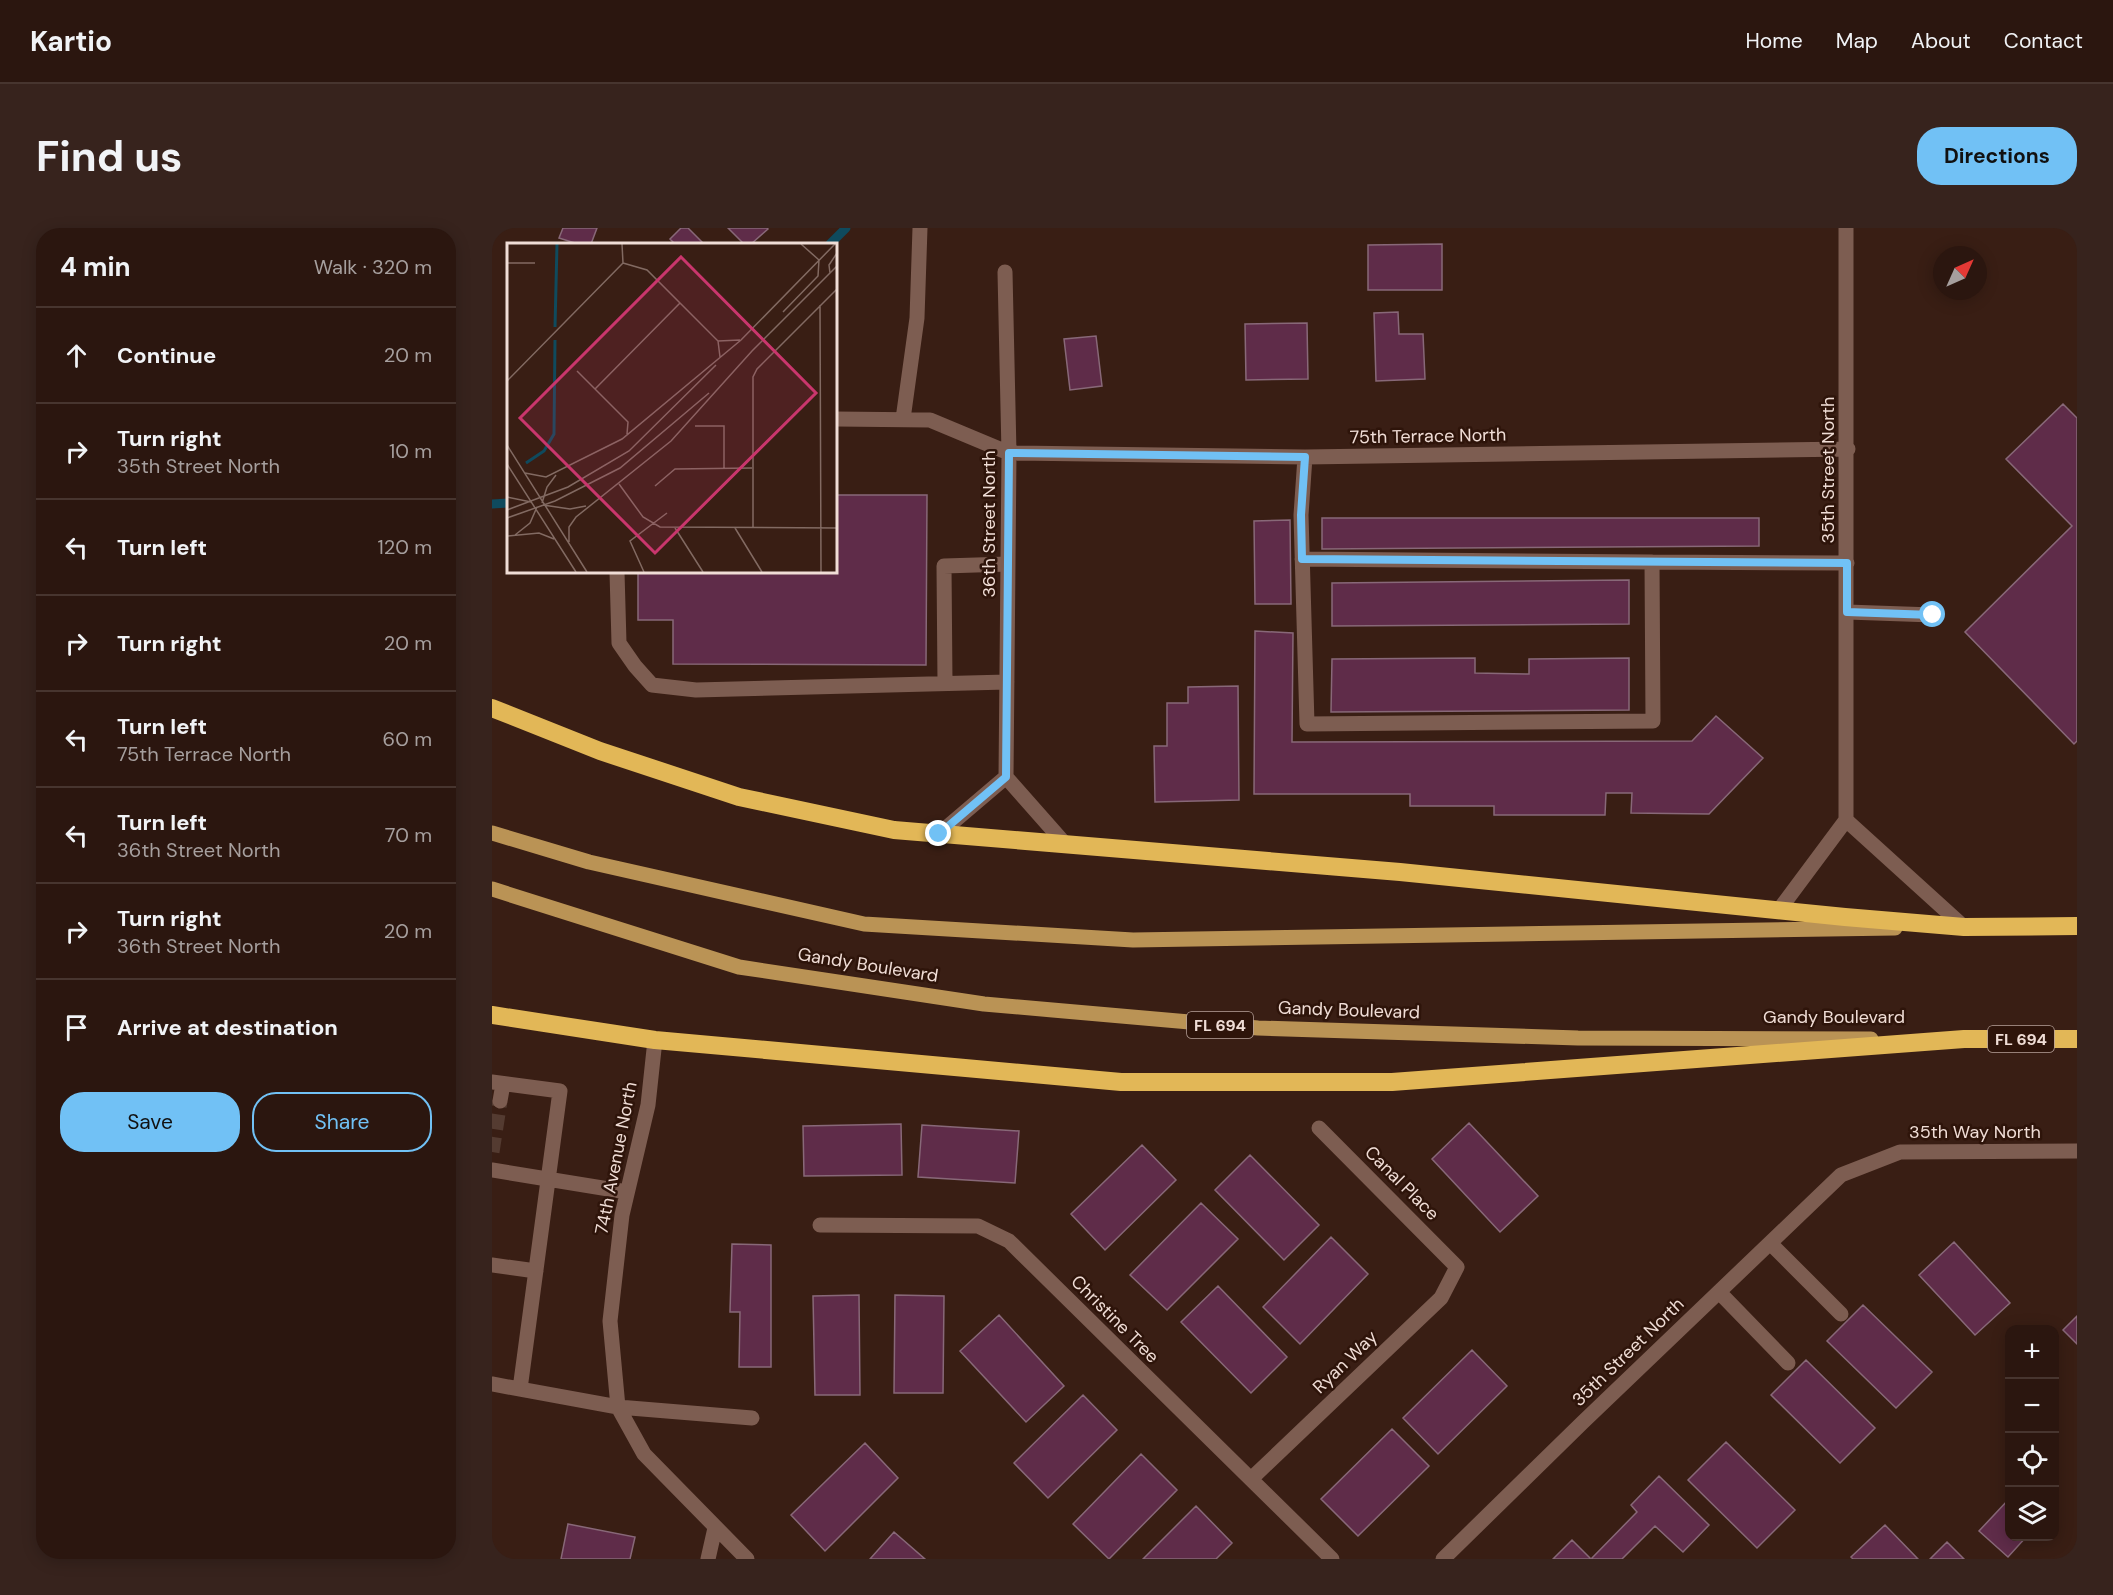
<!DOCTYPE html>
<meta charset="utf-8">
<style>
:root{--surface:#2b160f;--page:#37231d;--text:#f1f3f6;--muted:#a69f9e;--line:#47352f;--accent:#71c1f5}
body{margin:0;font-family:"DM Sans",sans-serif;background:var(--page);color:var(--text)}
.controls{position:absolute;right:18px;bottom:18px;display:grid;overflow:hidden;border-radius:12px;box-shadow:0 3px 15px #0003}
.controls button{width:54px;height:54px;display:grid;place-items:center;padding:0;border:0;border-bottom:2px solid var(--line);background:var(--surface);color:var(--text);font:30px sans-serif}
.compass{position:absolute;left:1441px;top:18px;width:54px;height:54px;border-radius:50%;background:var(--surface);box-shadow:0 3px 15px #0003;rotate:45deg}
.stop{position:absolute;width:18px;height:18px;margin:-14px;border:4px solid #71c1f5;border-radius:50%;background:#fff}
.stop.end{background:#71c1f5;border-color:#fff;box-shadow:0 2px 6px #0008}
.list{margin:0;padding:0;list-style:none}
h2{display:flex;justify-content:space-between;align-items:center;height:78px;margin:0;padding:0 24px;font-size:26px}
h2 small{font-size:20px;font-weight:400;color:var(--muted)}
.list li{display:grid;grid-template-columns:39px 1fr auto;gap:18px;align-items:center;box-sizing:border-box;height:96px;padding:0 24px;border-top:2px solid var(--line)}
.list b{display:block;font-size:22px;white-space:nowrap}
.list p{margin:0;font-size:20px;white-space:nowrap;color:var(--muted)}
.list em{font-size:20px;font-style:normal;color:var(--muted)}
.actions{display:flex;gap:12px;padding:18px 24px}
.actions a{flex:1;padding:14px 0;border:2px solid var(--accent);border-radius:24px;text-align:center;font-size:21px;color:var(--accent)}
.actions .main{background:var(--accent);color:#111}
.icon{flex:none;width:33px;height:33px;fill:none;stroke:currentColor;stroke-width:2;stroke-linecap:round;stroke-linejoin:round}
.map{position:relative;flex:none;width:1585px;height:1331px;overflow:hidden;border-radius:24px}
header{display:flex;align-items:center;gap:36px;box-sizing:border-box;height:84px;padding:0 30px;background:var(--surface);border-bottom:2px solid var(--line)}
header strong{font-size:28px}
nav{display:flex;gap:33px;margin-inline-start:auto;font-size:21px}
.intro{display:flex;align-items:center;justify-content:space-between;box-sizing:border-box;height:144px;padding:0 36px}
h1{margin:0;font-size:42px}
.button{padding:15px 27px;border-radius:24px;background:var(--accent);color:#111;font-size:21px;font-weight:700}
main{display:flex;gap:36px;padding:0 36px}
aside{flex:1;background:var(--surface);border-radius:24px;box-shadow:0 3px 15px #0003}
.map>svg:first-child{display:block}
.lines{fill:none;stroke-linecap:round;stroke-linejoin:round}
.stream{stroke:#0f4a5d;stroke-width:9}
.building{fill:#5f2c49;stroke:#886878;stroke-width:1.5}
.minor-tunnel{stroke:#543b31;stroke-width:15;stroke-dasharray:15 8;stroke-linecap:butt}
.minor{stroke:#7d5d51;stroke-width:15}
.major{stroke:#ba9355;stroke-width:15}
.highway{stroke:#e2b757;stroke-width:18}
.route{stroke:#71c1f5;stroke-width:8}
.labels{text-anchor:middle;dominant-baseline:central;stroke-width:5;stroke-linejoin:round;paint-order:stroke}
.shield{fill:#2e140a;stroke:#b6a199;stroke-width:1.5}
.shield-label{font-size:16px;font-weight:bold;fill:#f0ddd6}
.street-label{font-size:18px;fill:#f0ddd6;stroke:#2e140a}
.inset-river{fill:none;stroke:#0f4a5d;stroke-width:3}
.inset-road{fill:none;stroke:#826a62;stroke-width:1.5}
.view{fill:#c9366d;fill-opacity:0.15;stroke:#c9366d;stroke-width:3}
.inset-edge{fill:none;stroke:#f0ddd6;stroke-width:3}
</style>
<header>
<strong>Kartio</strong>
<nav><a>Home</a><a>Map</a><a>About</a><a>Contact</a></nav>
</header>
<div class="intro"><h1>Find us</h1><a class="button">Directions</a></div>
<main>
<aside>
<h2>4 min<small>Walk · 320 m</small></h2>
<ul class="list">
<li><svg class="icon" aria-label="ahead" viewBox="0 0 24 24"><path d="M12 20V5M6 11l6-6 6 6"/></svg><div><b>Continue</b></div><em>20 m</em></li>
<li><svg class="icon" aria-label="right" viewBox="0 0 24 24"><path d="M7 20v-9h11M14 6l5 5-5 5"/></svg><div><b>Turn right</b><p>35th Street North</p></div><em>10 m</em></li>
<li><svg class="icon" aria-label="left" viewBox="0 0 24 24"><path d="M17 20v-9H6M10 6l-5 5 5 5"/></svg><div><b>Turn left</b></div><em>120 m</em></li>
<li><svg class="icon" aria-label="right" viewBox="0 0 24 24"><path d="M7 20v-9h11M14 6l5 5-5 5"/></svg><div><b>Turn right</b></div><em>20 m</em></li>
<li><svg class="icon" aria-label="left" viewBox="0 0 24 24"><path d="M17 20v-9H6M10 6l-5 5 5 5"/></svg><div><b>Turn left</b><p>75th Terrace North</p></div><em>60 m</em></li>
<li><svg class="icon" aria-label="left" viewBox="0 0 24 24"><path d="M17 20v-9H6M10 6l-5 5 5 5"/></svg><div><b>Turn left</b><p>36th Street North</p></div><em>70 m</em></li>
<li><svg class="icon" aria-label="right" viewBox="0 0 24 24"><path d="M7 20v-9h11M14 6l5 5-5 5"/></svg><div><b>Turn right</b><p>36th Street North</p></div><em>20 m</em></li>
<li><svg class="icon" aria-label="arrive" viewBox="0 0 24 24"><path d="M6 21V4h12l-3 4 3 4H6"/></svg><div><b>Arrive at destination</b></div></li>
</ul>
<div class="actions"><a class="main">Save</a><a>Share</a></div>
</aside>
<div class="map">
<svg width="1585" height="1331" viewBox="0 0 1585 1331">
<rect width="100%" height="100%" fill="#391e14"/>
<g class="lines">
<!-- stream -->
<path class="stream" d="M 338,16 L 354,0
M 0,276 L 16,275"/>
</g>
<!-- building -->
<path class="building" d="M 71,0 L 105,0 L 99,16 L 86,16 L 67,10 Z
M 189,0 L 196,0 L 212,16 L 183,16 L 178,11 Z
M 236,0 L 275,0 L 276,1 L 259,16 L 252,16 Z
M 950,16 L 950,62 L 876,62 L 876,17 Z
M 906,84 L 907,106 L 931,106 L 933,151 L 884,153 L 882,85 Z
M 815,95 L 816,151 L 754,152 L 753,96 Z
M 604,108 L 610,158 L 578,162 L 572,111 Z
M 1571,176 L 1585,190 L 1585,513 L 1582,516 L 1473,404 L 1580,298 L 1514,231 Z
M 344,267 L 435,267 L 434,437 L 181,436 L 181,392 L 146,392 L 146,344 L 344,344 Z
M 830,290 L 1267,290 L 1267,318 L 830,321 Z
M 798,292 L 799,376 L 763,376 L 762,293 Z
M 1137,352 L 1137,396 L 840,398 L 840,355 Z
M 763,403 L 801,405 L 800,514 L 1200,513 L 1224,488 L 1271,530 L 1217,586 L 1139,585 L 1140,565 L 1114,565 L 1113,587 L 1002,587 L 1002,578 L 918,578 L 918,566 L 762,566 Z
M 983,430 L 983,445 L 1037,446 L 1037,431 L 1137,430 L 1137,482 L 839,484 L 840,431 Z
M 746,458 L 747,572 L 663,574 L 662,518 L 675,518 L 675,475 L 696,475 L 696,459 Z
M 977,895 L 1046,968 L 1008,1004 L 940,931 Z
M 409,896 L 410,947 L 312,948 L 311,898 Z
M 430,897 L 527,903 L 523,955 L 426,949 Z
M 650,917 L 684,952 L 613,1022 L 579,986 Z
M 758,927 L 827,997 L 792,1032 L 723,962 Z
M 709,975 L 746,1011 L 675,1082 L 638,1047 Z
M 839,1009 L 876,1046 L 808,1116 L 771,1079 Z
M 1462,1014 L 1518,1075 L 1483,1107 L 1427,1047 Z
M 240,1016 L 279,1017 L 279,1139 L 247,1139 L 248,1084 L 238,1084 Z
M 726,1058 L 795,1129 L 759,1165 L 689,1094 Z
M 367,1067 L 368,1167 L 323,1167 L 321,1068 Z
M 403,1067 L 452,1068 L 451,1165 L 402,1165 Z
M 1371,1077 L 1440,1144 L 1404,1180 L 1335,1113 Z
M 507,1087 L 572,1158 L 534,1194 L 468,1123 Z
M 1585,1088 L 1585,1116 L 1571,1102 Z
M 980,1122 L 1015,1158 L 946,1226 L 911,1190 Z
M 1314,1132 L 1383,1200 L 1348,1235 L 1279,1167 Z
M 591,1167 L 625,1202 L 556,1270 L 522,1235 Z
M 900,1201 L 937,1238 L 866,1308 L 829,1271 Z
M 1234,1214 L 1303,1282 L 1265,1320 L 1196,1252 Z
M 373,1215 L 406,1250 L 333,1323 L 299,1287 Z
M 649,1226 L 685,1262 L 617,1331 L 581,1296 Z
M 1167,1248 L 1217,1297 L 1191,1324 L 1163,1298 L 1130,1331 L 1061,1331 L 1080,1312 L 1099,1331 L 1145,1284 L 1139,1277 Z
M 1518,1270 L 1518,1308 L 1535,1308 L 1516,1329 L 1487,1303 Z
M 704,1278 L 740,1315 L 724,1331 L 651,1331 Z
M 76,1296 L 143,1309 L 138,1331 L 69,1331 Z
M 1393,1297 L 1426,1331 L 1361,1331 L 1359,1329 Z
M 402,1304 L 433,1331 L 378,1331 Z
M 1455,1314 L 1472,1331 L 1438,1331 Z"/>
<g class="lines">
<!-- minor-tunnel -->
<path class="minor-tunnel" d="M 0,924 L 8,873"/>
<!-- minor -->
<path class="minor" d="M 344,191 L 438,192 L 517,225 L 813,229 L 1356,221
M 411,191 L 425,90 L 428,0
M 813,229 L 809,287 L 815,496 L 1161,493 L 1160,334 L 1355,335
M 810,331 L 1160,334
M 125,344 L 127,415 L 143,438 L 160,457 L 204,462 L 515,454
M 1355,384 L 1441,387
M 453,455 L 452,338 L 516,336
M 514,549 L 574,617
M 1354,592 L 1472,699
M 447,606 L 514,549 L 517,225 L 513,44
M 1287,682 L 1354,592 L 1354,0
M 163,812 L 156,877 L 130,987 L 118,1093 L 126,1179 L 152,1226 L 255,1331
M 0,854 L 68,863 L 28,1161
M 8,873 L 11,856
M 0,942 L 135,964
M 328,997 L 486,998 L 517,1013 L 840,1331
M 1278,1015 L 1349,1086
M 0,1037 L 44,1043
M 1227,1064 L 1296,1135
M 0,1156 L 126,1179 L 260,1190
M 759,1251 L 949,1070 L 965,1039 L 827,900
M 216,1331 L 223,1300
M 951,1331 L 1091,1194 L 1349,947 L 1408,924 L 1585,923"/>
<!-- major -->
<path class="major" d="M 0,605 L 97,634 L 372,696 L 641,712 L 1403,700
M 0,661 L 247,739 L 492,776 L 766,800 L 1086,810 L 1379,811"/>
<!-- highway -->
<path class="highway" d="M 0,480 L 108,523 L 247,569 L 402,602 L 908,644 L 1353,689 L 1472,699 L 1585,698
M 0,787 L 163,812 L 629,854 L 900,854 L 1472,811 L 1585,811"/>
</g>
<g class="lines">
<!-- route -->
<path class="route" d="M 447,606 L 514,549 L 517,225 L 813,229 L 809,287 L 810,331 L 1355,335 L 1355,384 L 1441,387"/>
</g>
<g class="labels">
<!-- shield labels -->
<g class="shield">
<rect x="695" y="784" width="66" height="26" rx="4.5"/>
<rect x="1496" y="798" width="66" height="26" rx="4.5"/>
</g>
<g class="shield-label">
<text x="728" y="797">FL 694</text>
<text x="1529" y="811">FL 694</text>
</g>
<!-- street labels -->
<g class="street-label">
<text transform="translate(936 208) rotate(-1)">75th Terrace North</text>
<text transform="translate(1336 242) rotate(-90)">35th Street North</text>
<text transform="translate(497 296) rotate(-90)">36th Street North</text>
<text transform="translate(376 737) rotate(9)">Gandy Boulevard</text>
<text transform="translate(857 782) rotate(2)">Gandy Boulevard</text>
<text x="1342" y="789">Gandy Boulevard</text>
<text x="1483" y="904">35th Way North</text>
<text transform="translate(124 930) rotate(-79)">74th Avenue North</text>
<text transform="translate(910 955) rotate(45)">Canal Place</text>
<text transform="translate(623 1091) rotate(45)">Christine Tree</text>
<text transform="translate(1136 1124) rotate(-44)">35th Street North</text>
<text transform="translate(853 1134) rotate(-44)">Ryan Way</text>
</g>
</g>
<!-- overview -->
<g transform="translate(15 15)">
<rect width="330" height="330" fill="#391e14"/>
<path class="inset-river" d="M 48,84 L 50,1M 19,220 L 37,208 L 47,191 L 48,97"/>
<path class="inset-road" d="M 115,1 L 116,20M 294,1 L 312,17M 0,20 L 28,20M 116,20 L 140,27 L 211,98 L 213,114M 323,30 L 322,22 L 330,10M 313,62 L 314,329M 276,69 L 311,33 L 312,17M 211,98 L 233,97M 70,128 L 121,179 L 120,191M 0,138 L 116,20M 88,146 L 173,60M 188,183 L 217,183 L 217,225M 0,202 L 80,329M 0,221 L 69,329M 18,230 L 39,234 L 115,196 L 234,97 L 328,1M 112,241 L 136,274 L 153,284 L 330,285M 148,243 L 168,226 L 245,225M 0,254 L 24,259M 35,260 L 40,244 L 49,232M 36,262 L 63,266 L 79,263M 0,267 L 61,244 L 122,208 L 209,122M 0,275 L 48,258 L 113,225 L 202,150M 168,285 L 196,329M 228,285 L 255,329M 246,285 L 246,134 L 250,126 L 330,46M 8,292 L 23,280 L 30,264M 0,293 L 32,290 L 47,296M 62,299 L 62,284 L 69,274 L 164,198 L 245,108 L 330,23M 137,329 L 123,298 L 160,270"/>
<path class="view" d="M 174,14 L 309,150 L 148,310 L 13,175 Z"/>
<rect width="330" height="330" class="inset-edge"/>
</g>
</svg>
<div class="controls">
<button>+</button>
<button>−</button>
<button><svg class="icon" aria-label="locate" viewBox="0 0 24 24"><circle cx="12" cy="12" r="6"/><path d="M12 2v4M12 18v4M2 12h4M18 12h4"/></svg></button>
<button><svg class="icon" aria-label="layers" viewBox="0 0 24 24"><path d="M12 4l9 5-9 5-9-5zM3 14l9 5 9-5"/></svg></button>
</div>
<svg class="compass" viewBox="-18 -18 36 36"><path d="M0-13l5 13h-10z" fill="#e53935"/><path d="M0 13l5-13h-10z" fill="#a69f9e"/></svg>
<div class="stop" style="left:1441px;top:387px"></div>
<div class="stop end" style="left:447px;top:606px"></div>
</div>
</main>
